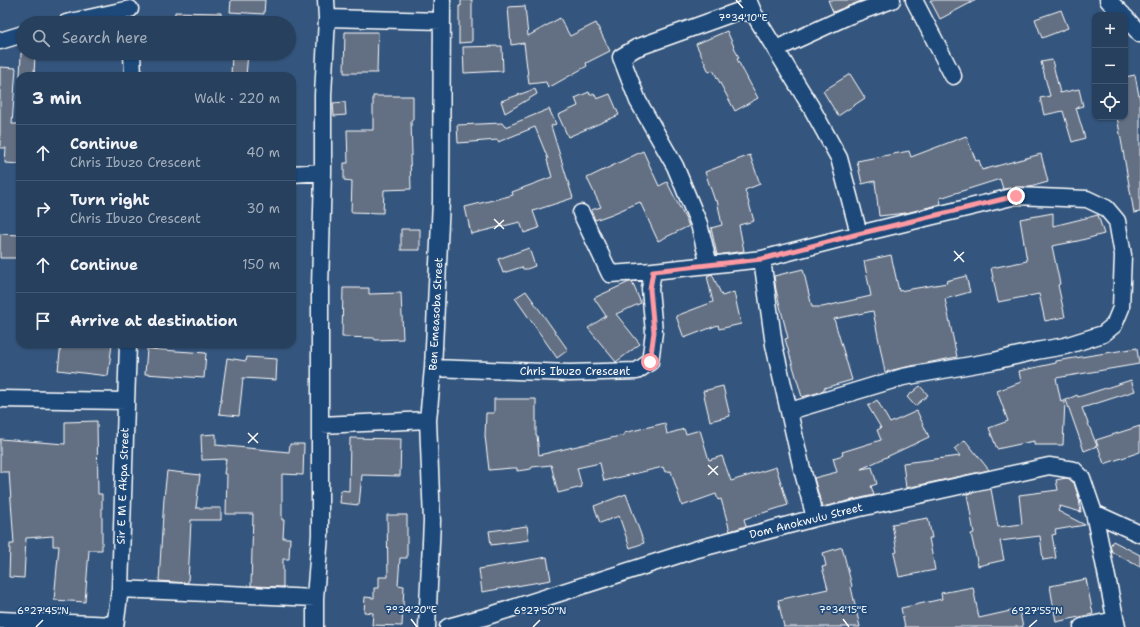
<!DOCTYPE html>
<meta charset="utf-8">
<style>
:root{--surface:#27405e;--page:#2f4764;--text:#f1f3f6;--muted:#a4afbc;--line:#435973}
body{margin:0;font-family:"Shantell Sans",sans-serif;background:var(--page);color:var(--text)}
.controls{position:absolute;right:12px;top:12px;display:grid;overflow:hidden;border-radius:8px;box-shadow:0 1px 3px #0004}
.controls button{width:36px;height:36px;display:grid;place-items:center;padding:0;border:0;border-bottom:1px solid var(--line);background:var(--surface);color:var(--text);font:20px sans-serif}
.stop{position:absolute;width:12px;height:12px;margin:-9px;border:3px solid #ff9aa2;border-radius:50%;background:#fff}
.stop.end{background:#ff9aa2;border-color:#fff;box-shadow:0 1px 4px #0008}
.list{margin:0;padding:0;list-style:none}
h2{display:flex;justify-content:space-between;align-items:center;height:52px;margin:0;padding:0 16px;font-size:17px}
h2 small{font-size:13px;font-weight:400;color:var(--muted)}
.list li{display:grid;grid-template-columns:26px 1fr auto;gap:12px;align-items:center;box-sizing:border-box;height:56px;padding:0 16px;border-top:1px solid var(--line)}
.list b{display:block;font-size:15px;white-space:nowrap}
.list p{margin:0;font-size:13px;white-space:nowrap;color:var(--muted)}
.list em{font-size:13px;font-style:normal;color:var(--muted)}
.icon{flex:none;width:22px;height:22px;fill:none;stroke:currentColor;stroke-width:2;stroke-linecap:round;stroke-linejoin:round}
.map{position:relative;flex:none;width:1140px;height:627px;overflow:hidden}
.search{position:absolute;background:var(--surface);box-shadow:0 1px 3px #0004;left:16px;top:16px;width:280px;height:44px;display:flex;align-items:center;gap:10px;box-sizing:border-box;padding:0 14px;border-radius:22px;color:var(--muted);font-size:15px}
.panel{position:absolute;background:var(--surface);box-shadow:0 1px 3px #0004;left:16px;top:72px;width:280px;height:276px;border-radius:12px}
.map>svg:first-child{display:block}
.building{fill:#646f83;stroke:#fff}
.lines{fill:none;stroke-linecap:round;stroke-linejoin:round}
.minor-casing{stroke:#fff;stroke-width:19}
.minor{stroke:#1f4a7a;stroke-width:16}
.route{stroke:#ff9aa2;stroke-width:5}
.ticks{fill:none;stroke:#fff;stroke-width:1.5}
.labels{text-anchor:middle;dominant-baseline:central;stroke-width:3.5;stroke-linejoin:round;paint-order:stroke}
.street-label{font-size:11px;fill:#fff;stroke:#1f4a7a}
.ticks-label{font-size:10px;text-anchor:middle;fill:#fff;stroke:#1f4a7a;stroke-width:3.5;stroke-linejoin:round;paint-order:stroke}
</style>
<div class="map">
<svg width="1140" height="627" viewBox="0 0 1140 627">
<rect width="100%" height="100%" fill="#34557d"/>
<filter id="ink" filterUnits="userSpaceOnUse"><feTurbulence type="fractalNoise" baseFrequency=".025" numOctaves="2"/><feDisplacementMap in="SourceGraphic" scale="8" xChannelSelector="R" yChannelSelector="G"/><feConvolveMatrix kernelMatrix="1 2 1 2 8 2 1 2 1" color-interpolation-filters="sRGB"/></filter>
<g filter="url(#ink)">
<!-- building -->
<path class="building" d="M 231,0 L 265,0 L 264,14 L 230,12 Z
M 461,0 L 472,0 L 472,42 L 459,43 L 459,6 L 461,6 Z
M 828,0 L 864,0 L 833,12 Z
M 930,0 L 976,0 L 940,19 Z
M 525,6 L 528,36 L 560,18 L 570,36 L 596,23 L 610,51 L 586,63 L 587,66 L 548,88 L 546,82 L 529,84 L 524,43 L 511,45 L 508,7 Z
M 1061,10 L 1068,28 L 1042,38 L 1035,19 Z
M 175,12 L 221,13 L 221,23 L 174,23 Z
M 727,31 L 739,58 L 737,59 L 758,98 L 735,111 L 713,70 L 709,72 L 696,44 Z
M 345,32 L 378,32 L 377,73 L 344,73 Z
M 502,46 L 503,71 L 464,73 L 463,47 Z
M 21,53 L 35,54 L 34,76 L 20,76 Z
M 232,53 L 248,53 L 246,76 L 231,76 Z
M 1052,60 L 1060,93 L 1079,89 L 1083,106 L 1076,108 L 1085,138 L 1072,142 L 1063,111 L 1044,115 L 1040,98 L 1050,96 L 1041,62 Z
M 0,67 L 16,68 L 12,124 L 20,124 L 20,164 L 5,163 L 6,148 L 0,148 Z
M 850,74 L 865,98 L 838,116 L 823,91 Z
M 1135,75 L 1140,101 L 1140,212 L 1134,213 L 1117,117 L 1125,117 L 1125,77 Z
M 535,89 L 537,94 L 505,113 L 501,101 Z
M 589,92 L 590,95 L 594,93 L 597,99 L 610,94 L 619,115 L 568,137 L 558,115 L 578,106 L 575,98 Z
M 373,96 L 413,96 L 413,120 L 411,120 L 412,155 L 410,155 L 411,189 L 384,190 L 383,213 L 351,212 L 352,181 L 344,180 L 344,163 L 348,163 L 347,130 L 373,130 Z
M 345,102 L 346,115 L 334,116 L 333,103 Z
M 549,109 L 556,124 L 551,126 L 573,198 L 533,211 L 539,228 L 524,233 L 520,222 L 471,234 L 465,207 L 513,195 L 512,192 L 552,177 L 547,160 L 548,159 L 535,127 L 498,142 L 498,140 L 458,143 L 457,125 L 502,123 L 505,127 Z
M 966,136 L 976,161 L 979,160 L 982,170 L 1041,154 L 1048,182 L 1030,187 L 1016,187 L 1003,189 L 1000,179 L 940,198 L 941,204 L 906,213 L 879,216 L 875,181 L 862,184 L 857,161 L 909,151 L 911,157 Z
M 643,151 L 659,186 L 667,182 L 689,226 L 658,241 L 640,202 L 612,214 L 595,220 L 591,210 L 601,207 L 587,178 Z
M 750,155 L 760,184 L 745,190 L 754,221 L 739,225 L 744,251 L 717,255 L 711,228 L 722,225 L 717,200 L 715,201 L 705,172 Z
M 1053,213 L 1053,226 L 1098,215 L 1104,234 L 1078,241 L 1052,246 L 1060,284 L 1058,285 L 1065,317 L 1045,321 L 1039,294 L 998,302 L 991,268 L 1027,261 L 1020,219 Z
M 401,229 L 420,229 L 420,250 L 401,250 Z
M 0,234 L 20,235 L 20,258 L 0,258 Z
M 529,248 L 535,266 L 527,269 L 523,269 L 522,267 L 503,273 L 498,259 Z
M 891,255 L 899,291 L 947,283 L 946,281 L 966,276 L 970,292 L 945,299 L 957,357 L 901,368 L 885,372 L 873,311 L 834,319 L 852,380 L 824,388 L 824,391 L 802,397 L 785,339 L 788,338 L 776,290 L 774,276 L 803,269 L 812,307 L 822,307 L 871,296 L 864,261 Z
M 712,274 L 722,296 L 734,292 L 741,324 L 719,329 L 718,325 L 684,338 L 676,316 L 713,302 L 707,276 Z
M 629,282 L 632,282 L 641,303 L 616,314 L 640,344 L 616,362 L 588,328 L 606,316 L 594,298 Z
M 343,288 L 369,288 L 369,294 L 401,293 L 403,339 L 375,340 L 374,338 L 342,337 Z
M 526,291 L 568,350 L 557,358 L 515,298 Z
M 61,344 L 112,344 L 108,376 L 58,370 Z
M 1137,348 L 1139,364 L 1056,378 L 1061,402 L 1065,400 L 1063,445 L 1034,445 L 1034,441 L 997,449 L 989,428 L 1008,421 L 997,391 L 1021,382 L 1019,371 L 1056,363 L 1056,361 Z
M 147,349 L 206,353 L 204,378 L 145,374 Z
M 247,357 L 277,359 L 276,380 L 243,378 L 239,416 L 219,414 L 227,358 L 246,361 Z
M 1131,380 L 1135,391 L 1082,408 L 1097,446 L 1084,451 L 1066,400 L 1077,395 L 1078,397 Z
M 723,386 L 730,416 L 710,421 L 703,391 Z
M 920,386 L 928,395 L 915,406 L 907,397 Z
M 494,399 L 536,399 L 536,435 L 537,435 L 539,455 L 624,435 L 624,433 L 665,423 L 667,434 L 684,429 L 686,434 L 700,430 L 709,460 L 722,456 L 731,481 L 776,467 L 788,505 L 744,519 L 746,526 L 730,531 L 721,499 L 718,500 L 716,494 L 682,506 L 671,471 L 665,472 L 663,467 L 604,481 L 600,463 L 577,468 L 582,487 L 558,493 L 551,465 L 532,467 L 531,469 L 517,471 L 517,468 L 512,468 L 489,470 L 485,436 L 486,413 L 494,413 Z
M 877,400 L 890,423 L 917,411 L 929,437 L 861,469 L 872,467 L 877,484 L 871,486 L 874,495 L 822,507 L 814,478 L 837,472 L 833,458 L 843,455 L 842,452 L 881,440 L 877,430 L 881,428 L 868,406 Z
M 97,421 L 98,494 L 102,494 L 102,550 L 89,550 L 85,602 L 54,600 L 59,546 L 53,546 L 53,536 L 26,538 L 24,578 L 9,577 L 10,544 L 14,544 L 9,472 L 0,472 L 0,439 L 65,444 L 65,422 Z
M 1140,426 L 1140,452 L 1104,464 L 1096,440 Z
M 216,434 L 216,445 L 289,452 L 290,444 L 304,444 L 303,475 L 282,474 L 282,520 L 284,520 L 283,538 L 290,538 L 289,559 L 283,559 L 283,587 L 251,586 L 253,514 L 226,514 L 227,474 L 224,474 L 226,459 L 202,460 L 201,435 Z
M 350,438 L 401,439 L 400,476 L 362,475 L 359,505 L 340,503 L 341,490 L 349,491 Z
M 965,440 L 989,470 L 906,488 L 903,463 L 960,456 L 954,449 Z
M 167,471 L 200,475 L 196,508 L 221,508 L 221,520 L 191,520 L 188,583 L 159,581 L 164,498 Z
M 1066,478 L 1069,479 L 1074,483 L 1079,499 L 1081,512 L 1060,506 L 1058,511 L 1085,525 L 1055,530 L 1056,534 L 1052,535 L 1056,558 L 1043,560 L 1040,536 L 1000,541 L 1004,560 L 978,566 L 971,534 L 974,533 L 967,494 L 991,489 L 998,527 L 1022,524 L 1019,495 L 1058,490 L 1056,480 Z
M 626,494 L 644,543 L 630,548 L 619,516 L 600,523 L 594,506 Z
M 387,515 L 407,515 L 407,558 L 400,558 L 398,585 L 404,586 L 402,626 L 372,625 L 373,613 L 364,612 L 365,597 L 374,598 L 374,588 L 379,588 L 379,577 L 388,577 Z
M 928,518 L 932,538 L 929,538 L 935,570 L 899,577 L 894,553 L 897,552 L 892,524 Z
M 527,526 L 529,540 L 491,545 L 489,531 Z
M 1113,541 L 1140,555 L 1140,567 L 1112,552 L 1110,546 Z
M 842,547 L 852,586 L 851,587 L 860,627 L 784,627 L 778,600 L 828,589 L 822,567 L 826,566 L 823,553 Z
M 547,557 L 551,580 L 482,592 L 479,569 Z
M 1086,579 L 1093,614 L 1056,622 L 1050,586 Z
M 973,587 L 979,618 L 1019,609 L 1023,627 L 905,627 L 901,608 L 942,599 L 941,593 Z"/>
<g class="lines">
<!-- minor casing -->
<g class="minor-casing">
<path id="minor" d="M 748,0 L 754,14 L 811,107 L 839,158 L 859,234
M 914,0 L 953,76
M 1108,0 L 1123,15
M 1125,17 L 1140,34
M 327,18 L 442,21
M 66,23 L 130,9
M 0,41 L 23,34
M 776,49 L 848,16 L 892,0
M 132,53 L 133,76
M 292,174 L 323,172
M 581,213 L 610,274 L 653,271
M 762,259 L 774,345 L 801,465 L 815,518
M 709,265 L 762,259 L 859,234 L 1016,196 L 1087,199 L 1106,208 L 1117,221 L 1123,255 L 1121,308 L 1114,325 L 1103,334 L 1065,346 L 1036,351 L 994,361 L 903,377 L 790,411
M 433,368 L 569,373 L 637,371 L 650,362 L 654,332 L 650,289 L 653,271 L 709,265 L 699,224 L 675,166 L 638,101 L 621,57 L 636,48 L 739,11 L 754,14
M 0,399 L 126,401
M 321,425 L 428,420
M 1094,513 L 1140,534
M 120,589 L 315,598
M 0,620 L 115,625
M 115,627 L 120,589 L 128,344
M 315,627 L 315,598 L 320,535 L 320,288 L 323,172 L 323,95 L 327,18 L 326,0
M 427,627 L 432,521 L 428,420 L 433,368 L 441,201 L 442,0
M 448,627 L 488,616 L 694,550 L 815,518 L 1049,466 L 1074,470 L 1082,478 L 1094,513 L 1117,627
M 1082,627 L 1115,620"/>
</g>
<!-- minor -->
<use href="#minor" class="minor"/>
</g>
</g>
<g class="lines" filter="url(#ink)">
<!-- route -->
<path class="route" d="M 650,362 L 654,332 L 650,289 L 653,271 L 762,259 L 858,234 L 1016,196"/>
</g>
<!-- ticks -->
<path class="ticks" d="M 736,0 L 743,8M 494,219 L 504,229M 494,229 L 504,220M 954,251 L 964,262M 954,261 L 964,252M 248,433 L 258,443M 248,443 L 258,433M 708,465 L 718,475M 708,475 L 718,466M 411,619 L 417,627M 843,619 L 849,627M 36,627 L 43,620M 533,627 L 540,620M 1029,627 L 1037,620"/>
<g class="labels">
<!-- street labels -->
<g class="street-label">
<text transform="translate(436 314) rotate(-87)">Ben Emeasoba Street</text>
<text x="575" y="371">Chris Ibuzo Crescent</text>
<text transform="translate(123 486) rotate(-88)">Sir E M E Akpa Street</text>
<text transform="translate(806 521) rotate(-14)">Dom Anokwulu Street</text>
</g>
</g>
<g class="ticks-label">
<text x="743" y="21">7°34'10"E</text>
<text x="411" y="613">7°34'20"E</text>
<text x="843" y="613">7°34'15"E</text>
<text x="43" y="614">6°27'45"N</text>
<text x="540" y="614">6°27'50"N</text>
<text x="1037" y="614">6°27'55"N</text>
</g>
</svg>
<div class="controls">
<button>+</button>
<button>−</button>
<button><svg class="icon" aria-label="locate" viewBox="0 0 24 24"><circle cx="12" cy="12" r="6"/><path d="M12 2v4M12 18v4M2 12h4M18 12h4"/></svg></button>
</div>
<div class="stop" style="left:650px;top:362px"></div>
<div class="stop end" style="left:1016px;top:196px"></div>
<div class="search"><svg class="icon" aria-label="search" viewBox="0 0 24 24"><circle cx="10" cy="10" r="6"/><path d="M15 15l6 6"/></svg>Search here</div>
<section class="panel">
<h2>3 min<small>Walk · 220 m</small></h2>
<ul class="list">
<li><svg class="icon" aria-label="ahead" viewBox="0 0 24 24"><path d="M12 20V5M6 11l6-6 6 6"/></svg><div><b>Continue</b><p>Chris Ibuzo Crescent</p></div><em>40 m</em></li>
<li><svg class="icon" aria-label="right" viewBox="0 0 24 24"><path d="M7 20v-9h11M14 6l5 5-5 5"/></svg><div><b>Turn right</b><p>Chris Ibuzo Crescent</p></div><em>30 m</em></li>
<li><svg class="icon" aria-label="ahead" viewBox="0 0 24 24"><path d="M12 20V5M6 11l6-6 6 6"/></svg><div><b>Continue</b></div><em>150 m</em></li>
<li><svg class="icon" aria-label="arrive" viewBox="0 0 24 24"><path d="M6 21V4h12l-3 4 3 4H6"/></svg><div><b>Arrive at destination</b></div></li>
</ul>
</section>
</div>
